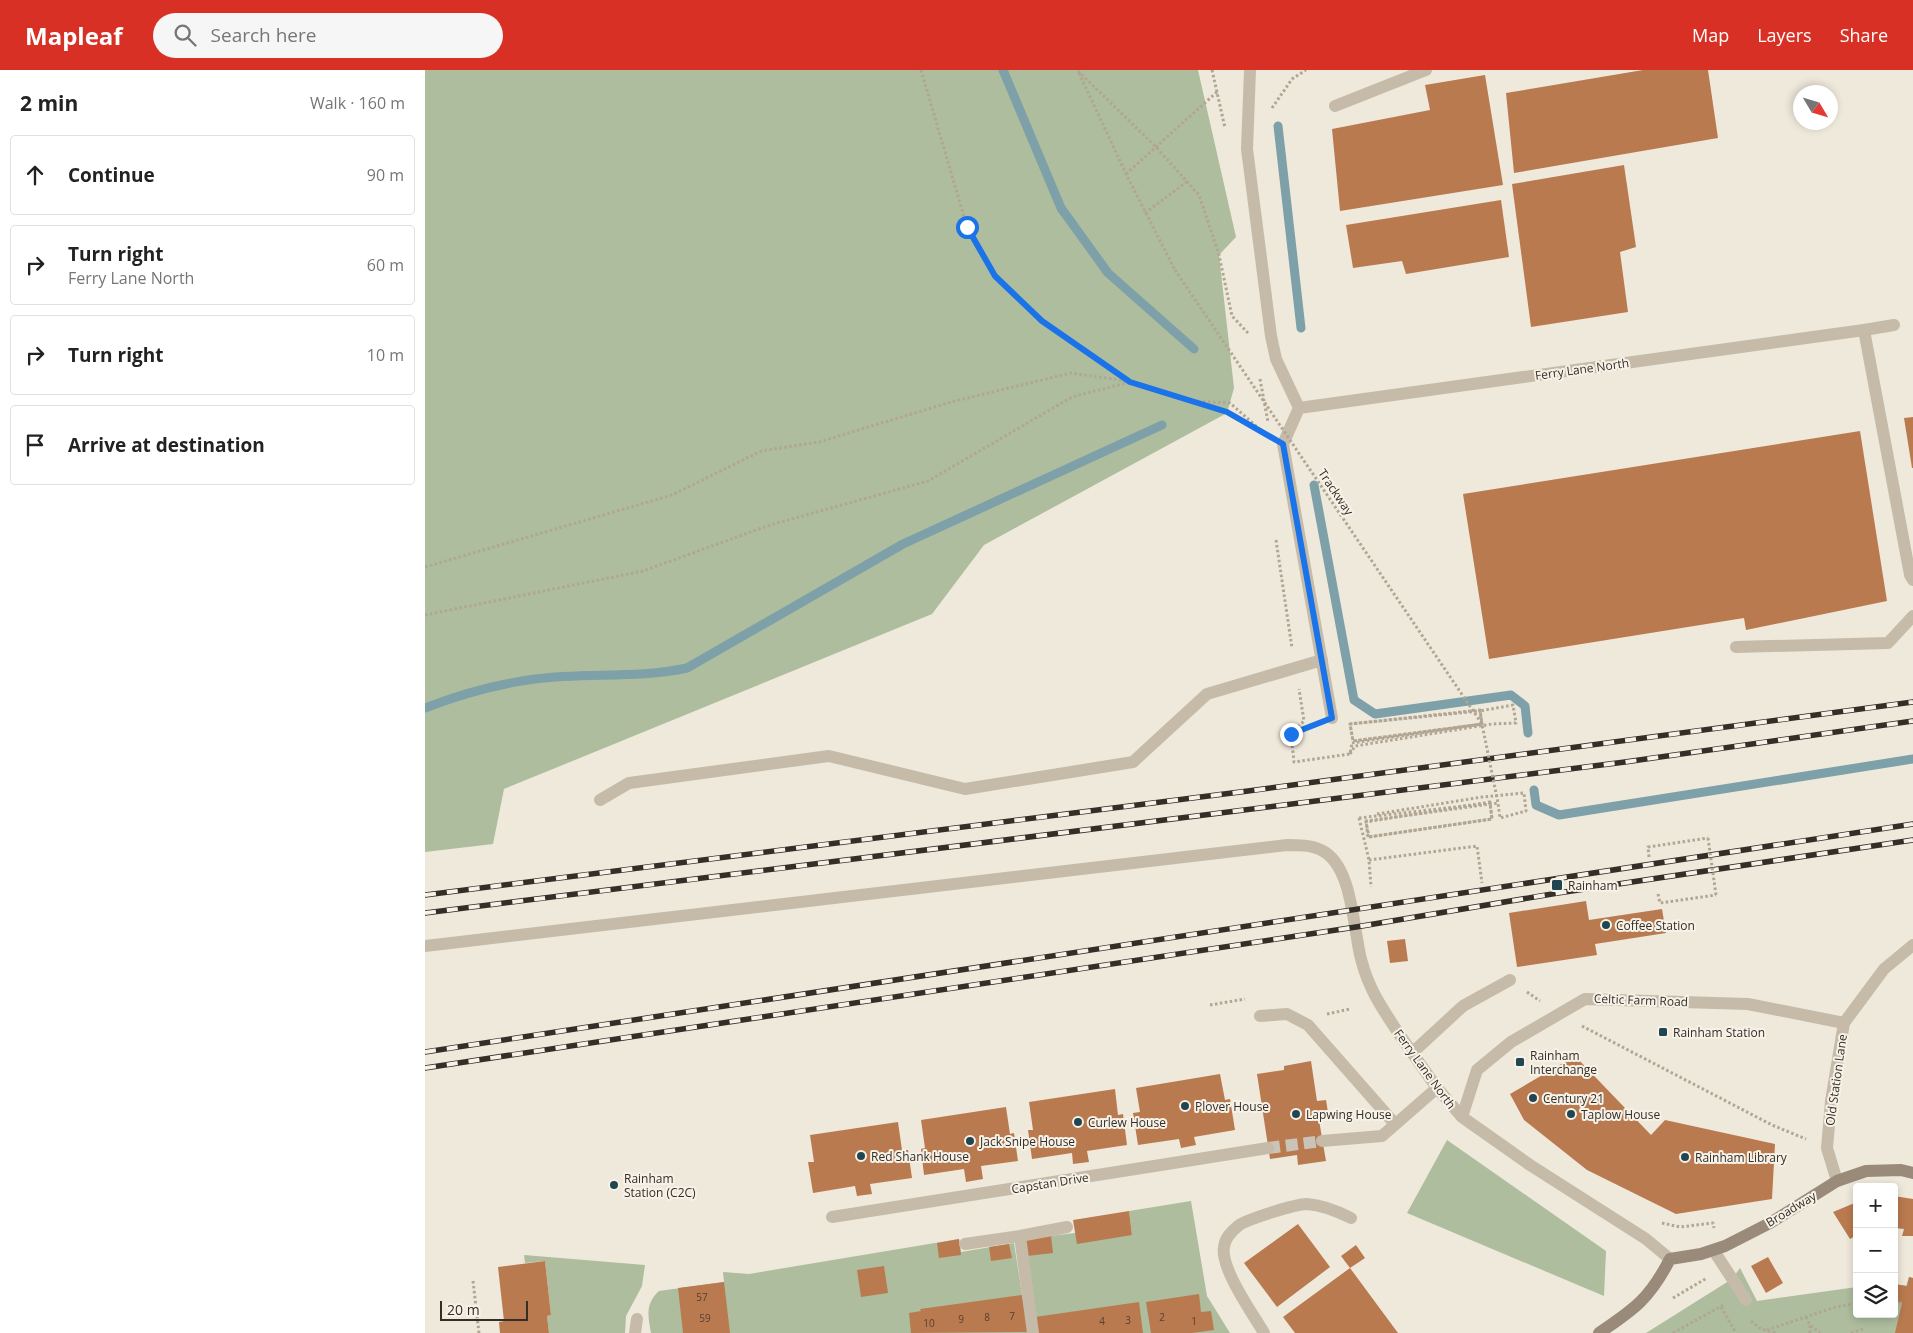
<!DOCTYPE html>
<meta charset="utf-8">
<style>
:root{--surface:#fff;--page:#f6f6f6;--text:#222;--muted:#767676;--line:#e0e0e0;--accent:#d93025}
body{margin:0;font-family:"Open Sans",sans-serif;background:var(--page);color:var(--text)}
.controls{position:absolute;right:15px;bottom:15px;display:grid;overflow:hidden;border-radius:5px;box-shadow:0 2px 8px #0003}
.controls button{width:45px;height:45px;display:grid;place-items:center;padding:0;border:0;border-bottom:1px solid var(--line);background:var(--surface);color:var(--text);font:25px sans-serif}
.compass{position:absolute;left:1368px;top:15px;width:45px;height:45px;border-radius:50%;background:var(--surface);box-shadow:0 2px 8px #0003;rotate:128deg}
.scale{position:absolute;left:15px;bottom:12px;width:88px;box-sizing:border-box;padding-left:5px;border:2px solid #342d28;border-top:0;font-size:14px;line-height:18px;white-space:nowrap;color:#342d28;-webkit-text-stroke:4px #f7f2e7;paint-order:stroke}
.stop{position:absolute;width:15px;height:15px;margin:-11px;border:4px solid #1a73e8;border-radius:50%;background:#fff}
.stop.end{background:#1a73e8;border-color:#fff;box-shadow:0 1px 5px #0008}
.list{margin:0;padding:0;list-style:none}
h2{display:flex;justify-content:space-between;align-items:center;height:65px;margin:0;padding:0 20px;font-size:21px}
h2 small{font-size:16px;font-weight:400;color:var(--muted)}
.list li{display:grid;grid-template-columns:32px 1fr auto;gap:15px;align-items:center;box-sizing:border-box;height:80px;margin:0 10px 10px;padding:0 10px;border:1px solid var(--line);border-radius:5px}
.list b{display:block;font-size:19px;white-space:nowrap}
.list p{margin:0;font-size:16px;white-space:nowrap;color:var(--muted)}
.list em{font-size:16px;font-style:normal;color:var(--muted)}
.icon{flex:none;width:28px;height:28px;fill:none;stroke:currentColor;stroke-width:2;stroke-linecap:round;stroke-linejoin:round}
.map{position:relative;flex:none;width:1488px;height:1263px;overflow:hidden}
header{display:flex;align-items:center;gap:30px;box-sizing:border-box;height:70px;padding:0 25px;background:var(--accent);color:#fff}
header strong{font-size:24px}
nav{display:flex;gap:28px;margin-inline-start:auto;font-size:18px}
.search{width:350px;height:45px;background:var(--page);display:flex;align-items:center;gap:12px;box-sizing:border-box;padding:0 18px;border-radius:28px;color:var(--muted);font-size:19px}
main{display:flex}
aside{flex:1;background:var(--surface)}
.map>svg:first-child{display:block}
.green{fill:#adbd9d}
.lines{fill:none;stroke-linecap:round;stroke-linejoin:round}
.stream{stroke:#7da0a9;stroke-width:9}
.building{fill:#ba7a4f}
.street-tunnel{stroke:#cac3b7;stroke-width:12;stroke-dasharray:12 6;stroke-linecap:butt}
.path{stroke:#b1a593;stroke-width:3;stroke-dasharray:2.5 2.5;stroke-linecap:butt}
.lane{stroke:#c6bba9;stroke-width:12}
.street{stroke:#c6bba9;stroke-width:12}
.secondary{stroke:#998a7a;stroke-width:12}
.rail-casing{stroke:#342d28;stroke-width:5.5}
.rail{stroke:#f7f2e7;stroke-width:4;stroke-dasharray:11;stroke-linecap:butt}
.path-bridge{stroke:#b1a593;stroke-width:3;stroke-dasharray:2.5 2.5;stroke-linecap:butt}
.route{stroke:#1a73e8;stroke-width:6}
.poi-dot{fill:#224651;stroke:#f7f2e7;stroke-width:2}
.labels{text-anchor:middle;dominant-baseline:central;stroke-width:4;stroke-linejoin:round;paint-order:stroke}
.number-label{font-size:10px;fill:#564032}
.street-label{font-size:12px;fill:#342d28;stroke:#f7f2e7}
.poi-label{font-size:12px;fill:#342d28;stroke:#f7f2e7;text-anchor:start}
</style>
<header>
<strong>Mapleaf</strong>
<div class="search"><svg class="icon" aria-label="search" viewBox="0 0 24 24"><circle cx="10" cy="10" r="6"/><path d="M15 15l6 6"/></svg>Search here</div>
<nav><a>Map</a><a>Layers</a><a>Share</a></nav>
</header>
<main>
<aside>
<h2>2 min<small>Walk · 160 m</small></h2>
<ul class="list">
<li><svg class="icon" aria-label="ahead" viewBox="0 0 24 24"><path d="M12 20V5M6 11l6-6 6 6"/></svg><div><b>Continue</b></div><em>90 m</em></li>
<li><svg class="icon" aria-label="right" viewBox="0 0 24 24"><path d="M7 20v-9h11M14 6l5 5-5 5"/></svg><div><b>Turn right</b><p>Ferry Lane North</p></div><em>60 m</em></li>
<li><svg class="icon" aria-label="right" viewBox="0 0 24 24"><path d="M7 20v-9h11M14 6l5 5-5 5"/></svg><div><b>Turn right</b></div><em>10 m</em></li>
<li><svg class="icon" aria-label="arrive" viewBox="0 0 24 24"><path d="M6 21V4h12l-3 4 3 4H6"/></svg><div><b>Arrive at destination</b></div></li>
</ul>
</aside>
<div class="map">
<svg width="1488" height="1263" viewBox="0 0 1488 1263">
<rect width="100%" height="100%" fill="#efe9db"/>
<!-- green -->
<path class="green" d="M 0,0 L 773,0 L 811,167 L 794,185 L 809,318 L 802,343 L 559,475 L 507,544 L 79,719 L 68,774 L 0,782 Z
M 1022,1070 L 1181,1181 L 1179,1226 L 982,1143 Z
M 766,1131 L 782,1226 L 805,1263 L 613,1263 L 600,1169 L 650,1163 L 707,1165 L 704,1141 Z
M 534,1169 L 536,1182 L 589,1173 L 603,1263 L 226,1263 C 223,1246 220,1234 234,1221 L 299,1212 L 298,1202 L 324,1204 Z
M 99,1185 L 220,1195 L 217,1216 L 201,1246 L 200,1263 L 124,1263 L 122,1246 L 126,1245 L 120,1191 L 100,1193 Z
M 1315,1198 L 1332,1231 L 1432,1217 L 1432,1244 L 1469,1244 L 1469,1214 L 1481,1216 L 1484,1207 L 1488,1208 L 1488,1263 L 1221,1263 L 1307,1209 Z"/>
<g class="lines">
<!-- stream -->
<path class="stream" d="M 578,0 L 636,138 L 683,203 L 769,279
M 853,56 L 876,258
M 889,415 L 929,630 L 950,644 L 1086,625 L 1100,636 L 1103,663
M 0,638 C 36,624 72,614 110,609 C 161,602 212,609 262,598 L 478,474 L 737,355
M 1109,720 L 1111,735 L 1134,745 L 1488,689"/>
</g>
<!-- building -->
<path class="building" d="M 1218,0 L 1283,0 L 1293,68 L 1089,103 L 1081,23 Z
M 1060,5 L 1078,115 L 915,141 L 907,59 L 1005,40 L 1000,15 Z
M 1199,95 L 1211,177 L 1195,182 L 1203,242 L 1106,257 L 1087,114 Z
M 1076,130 L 1084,187 L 981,204 L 977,191 L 928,198 L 921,155 Z
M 1488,347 L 1488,398 L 1487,398 L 1479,348 Z
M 1435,361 L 1462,531 L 1321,560 L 1319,548 L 1064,589 L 1038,424 Z
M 1161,831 L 1164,850 L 1237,839 L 1241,863 L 1170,874 L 1172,885 L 1092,897 L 1084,843 Z
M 980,869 L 983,891 L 965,893 L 962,871 Z
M 1150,986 L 1226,1065 L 1240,1050 L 1350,1074 L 1347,1129 L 1251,1144 L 1162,1100 L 1099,1050 L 1085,1024 Z
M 886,991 L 892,1031 L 901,1030 L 904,1048 L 894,1050 L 901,1091 L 873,1095 L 872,1085 L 845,1089 L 832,1004 L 859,1000 L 859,996 Z
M 795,1004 L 800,1030 L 805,1029 L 810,1060 L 769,1067 L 771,1075 L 756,1078 L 754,1069 L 713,1075 L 708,1043 L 715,1042 L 711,1018 Z
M 690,1019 L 693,1045 L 698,1044 L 702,1075 L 662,1081 L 664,1092 L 648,1094 L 647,1083 L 607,1089 L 603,1060 L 608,1060 L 604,1032 Z
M 581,1037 L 585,1064 L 589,1063 L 593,1091 L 556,1096 L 558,1109 L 541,1112 L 539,1099 L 499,1105 L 496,1079 L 500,1078 L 496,1050 Z
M 473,1052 L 477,1080 L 483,1080 L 487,1108 L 445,1114 L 447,1124 L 432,1126 L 430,1116 L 388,1123 L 383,1092 L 389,1092 L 385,1065 Z
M 1469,1126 L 1488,1129 L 1488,1166 L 1477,1166 L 1479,1159 L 1469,1158 Z
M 1432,1132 L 1432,1165 L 1425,1169 L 1408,1142 Z
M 704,1141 L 707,1165 L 652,1174 L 648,1150 Z
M 873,1154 L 905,1197 L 852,1237 L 819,1193 Z
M 626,1166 L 628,1183 L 602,1186 L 600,1169 Z
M 534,1169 L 536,1185 L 514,1188 L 512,1173 Z
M 584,1174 L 587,1188 L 566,1191 L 564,1177 Z
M 931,1175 L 940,1188 L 925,1198 L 916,1186 Z
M 1343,1187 L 1358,1213 L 1341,1223 L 1326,1196 Z
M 120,1191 L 126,1245 L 122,1246 L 124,1263 L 75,1263 L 74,1252 L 79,1251 L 73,1197 Z
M 459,1196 L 463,1223 L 436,1227 L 432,1200 Z
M 925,1198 L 973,1263 L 870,1263 L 858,1247 Z
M 1484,1207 L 1488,1208 L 1488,1263 L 1470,1263 L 1477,1233 L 1469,1231 L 1469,1214 L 1482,1216 Z
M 299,1212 L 305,1263 L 258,1263 L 253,1218 Z
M 774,1224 L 776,1242 L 786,1241 L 789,1260 L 767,1263 L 726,1263 L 721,1232 Z
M 597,1225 L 603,1262 L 486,1263 L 484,1243 L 496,1241 L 495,1239 Z
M 714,1232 L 718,1263 L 613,1263 L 610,1247 Z"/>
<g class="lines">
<!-- street-tunnel -->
<path class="street-tunnel" d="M 843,1078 L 897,1071"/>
<!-- path -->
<path class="path" d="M 496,0 L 542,157 L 570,206 L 617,251 L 705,312 L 802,343 L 840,365
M 787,0 L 800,58
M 653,1 L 731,77 L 774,125 L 794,185 L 807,246 L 823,263
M 654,3 L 701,104 L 750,200
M 847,38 L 867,9 L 881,0
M 701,104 L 793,21
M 720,143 L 763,111
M 835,309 L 843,352
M 768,331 L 805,333 L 840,364
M 851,470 L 867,578
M 0,497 L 247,425 L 336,381 L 394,372 L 526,332 L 646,303 L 702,311
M 0,545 L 218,501 L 345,455 L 503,411 L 647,327 L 705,312
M 888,656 L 866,664 L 869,692 L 925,684 L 927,673
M 866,664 L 879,651 L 874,619
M 925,684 L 930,676 L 1067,654 L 1091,653 L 1088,635 L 1055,641
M 952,744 L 1057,727 L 1099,723 L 1101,741 L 1075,748 L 1073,733
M 934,748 L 1065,733 L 1067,749 L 944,767
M 934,748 L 944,790 L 946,817
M 1224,787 L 1223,777 L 1283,768
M 944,790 L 1052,776 L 1057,813
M 1233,824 L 1235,833 L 1291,825
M 1102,922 L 1115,931
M 785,935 L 820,929
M 902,944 L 925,939
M 1157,956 L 1347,1055 L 1381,1069
M 1237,1153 L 1255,1157 L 1288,1153 L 1289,1158
M 48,1211 L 54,1263
M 1248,1228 L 1282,1208
M 1469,1233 L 1477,1233
M 1296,1237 L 1311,1263
M 1381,1247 L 1385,1255 L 1395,1263
M 1326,1251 L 1336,1259 L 1352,1263
M 1342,1260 L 1407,1238 L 1432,1233
M 1248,1263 L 1300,1234
M 1385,1263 L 1385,1255
M 1426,1263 L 1438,1259"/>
<!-- lane -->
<path class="lane" d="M 910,36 L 1001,0
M 1469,255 L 1439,260 L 1485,505 L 1488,510
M 1311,577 L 1463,573 L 1488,546
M 175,730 L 204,713 L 404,686 L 540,719 L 708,692 L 782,624 L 897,590
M 0,876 L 862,775 C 874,775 886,775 896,780 C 928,795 928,859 936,889 C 944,920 957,938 974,964
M 987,983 L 1038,936 L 1085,910
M 540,1174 L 595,1166
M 1289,1181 L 1321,1230
M 608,1263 L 595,1166 L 642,1157
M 839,1263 C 828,1244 795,1198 799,1177 C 800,1168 806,1162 813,1156 C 822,1149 871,1134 882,1134 C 897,1135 912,1141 926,1148"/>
<!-- street -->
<path class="street" d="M 825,0 L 822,79 L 846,266 L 851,289 L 874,338 L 1439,260
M 874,338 L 858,374 L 907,648
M 835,946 L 862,944 L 883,955 L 970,1054
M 974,964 L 1012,1018 L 1037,1047 L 1105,1095 L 1221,1169 L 1245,1189
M 1037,1047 L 1052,1000 L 1086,972 L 1160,929 L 1323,934 L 1419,953
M 897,1071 L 957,1066 L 1012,1018
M 1412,1111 L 1402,1078 L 1406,1031 L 1419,953 L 1459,899 L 1488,875
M 407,1147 L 843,1078
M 210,1263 L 212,1249"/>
<!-- secondary -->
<path class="secondary" d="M 1174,1263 C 1210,1239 1225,1228 1245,1189 L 1276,1184 L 1300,1176 L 1345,1153 L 1412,1111 L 1441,1101 L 1476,1100 L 1488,1103"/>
<!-- rail casing -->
<g class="rail-casing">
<path id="rail" d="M 0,825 L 823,721 L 1488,632
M 0,843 L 1200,692 L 1488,651
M 0,982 L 1488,754
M 0,998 L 931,857 L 1133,823 L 1488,770"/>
</g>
<!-- rail -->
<use href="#rail" class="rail"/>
<!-- path-bridge -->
<path class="path-bridge" d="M 750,200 L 1057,654 L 1073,733 L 941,751 L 943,767 L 1067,749 L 1065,732 L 941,752 L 944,767
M 927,673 L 1057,654 L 1055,640 L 925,654 L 928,671 L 1057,654 L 1055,641 L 925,654 L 928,671 L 1057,654
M 1283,768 L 1291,825"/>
</g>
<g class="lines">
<!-- route -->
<path class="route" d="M 542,157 L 570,206 L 617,251 L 705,312 L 802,342 L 858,374 L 907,648 L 866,664"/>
</g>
<!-- markers -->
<g class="poi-dot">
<rect x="1126" y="809" width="12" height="12" rx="2.5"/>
<circle cx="1181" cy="855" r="5"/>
<rect x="1233" y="957" width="10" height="10" rx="2.5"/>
<rect x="1090" y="987" width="10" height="10" rx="2.5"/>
<circle cx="1108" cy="1028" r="5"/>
<circle cx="760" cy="1036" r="5"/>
<circle cx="871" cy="1044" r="5"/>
<circle cx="1146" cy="1044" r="5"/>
<circle cx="653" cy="1052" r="5"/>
<circle cx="545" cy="1071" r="5"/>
<circle cx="436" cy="1086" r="5"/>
<circle cx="1260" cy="1087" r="5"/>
<circle cx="189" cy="1115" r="5"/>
</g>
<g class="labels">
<!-- number labels -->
<g class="number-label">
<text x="277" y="1227">57</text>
<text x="587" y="1246">7</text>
<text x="562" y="1247">8</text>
<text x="737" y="1247">2</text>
<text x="280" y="1248">59</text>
<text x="536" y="1249">9</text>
<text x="703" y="1250">3</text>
<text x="677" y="1251">4</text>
<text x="769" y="1251">1</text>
<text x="504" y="1253">10</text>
</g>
<!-- street labels -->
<g class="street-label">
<text transform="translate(1157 299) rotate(-8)">Ferry Lane North</text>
<text transform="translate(911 422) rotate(56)">Trackway</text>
<text transform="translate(1216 930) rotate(2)">Celtic Farm Road</text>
<text transform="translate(1000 999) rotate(54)">Ferry Lane North</text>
<text transform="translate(1411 1010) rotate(-82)">Old Station Lane</text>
<text transform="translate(625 1113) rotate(-9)">Capstan Drive</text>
<text transform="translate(1366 1139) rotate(-31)">Broadway</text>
</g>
<!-- poi labels -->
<g class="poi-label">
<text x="1143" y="815">Rainham</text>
<text x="1191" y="855">Coffee Station</text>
<text x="1248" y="962">Rainham Station</text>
<text x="1105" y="985">Rainham<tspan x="1105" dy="14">Interchange</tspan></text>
<text x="1118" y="1028">Century 21</text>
<text x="770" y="1036">Plover House</text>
<text x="881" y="1044">Lapwing House</text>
<text x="1156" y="1044">Taplow House</text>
<text x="663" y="1052">Curlew House</text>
<text x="555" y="1071">Jack Snipe House</text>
<text x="446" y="1086">Red Shank House</text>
<text x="1270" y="1087">Rainham Library</text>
<text x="199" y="1108">Rainham<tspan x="199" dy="14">Station (C2C)</tspan></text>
</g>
</g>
</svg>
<div class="controls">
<button>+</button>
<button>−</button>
<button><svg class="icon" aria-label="layers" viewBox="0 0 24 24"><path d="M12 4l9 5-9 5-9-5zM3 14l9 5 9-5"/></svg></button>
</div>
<svg class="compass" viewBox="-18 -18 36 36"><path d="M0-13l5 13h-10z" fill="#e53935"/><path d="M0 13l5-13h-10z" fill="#767676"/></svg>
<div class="scale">20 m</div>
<div class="stop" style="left:542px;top:157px"></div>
<div class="stop end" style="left:866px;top:664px"></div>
</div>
</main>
